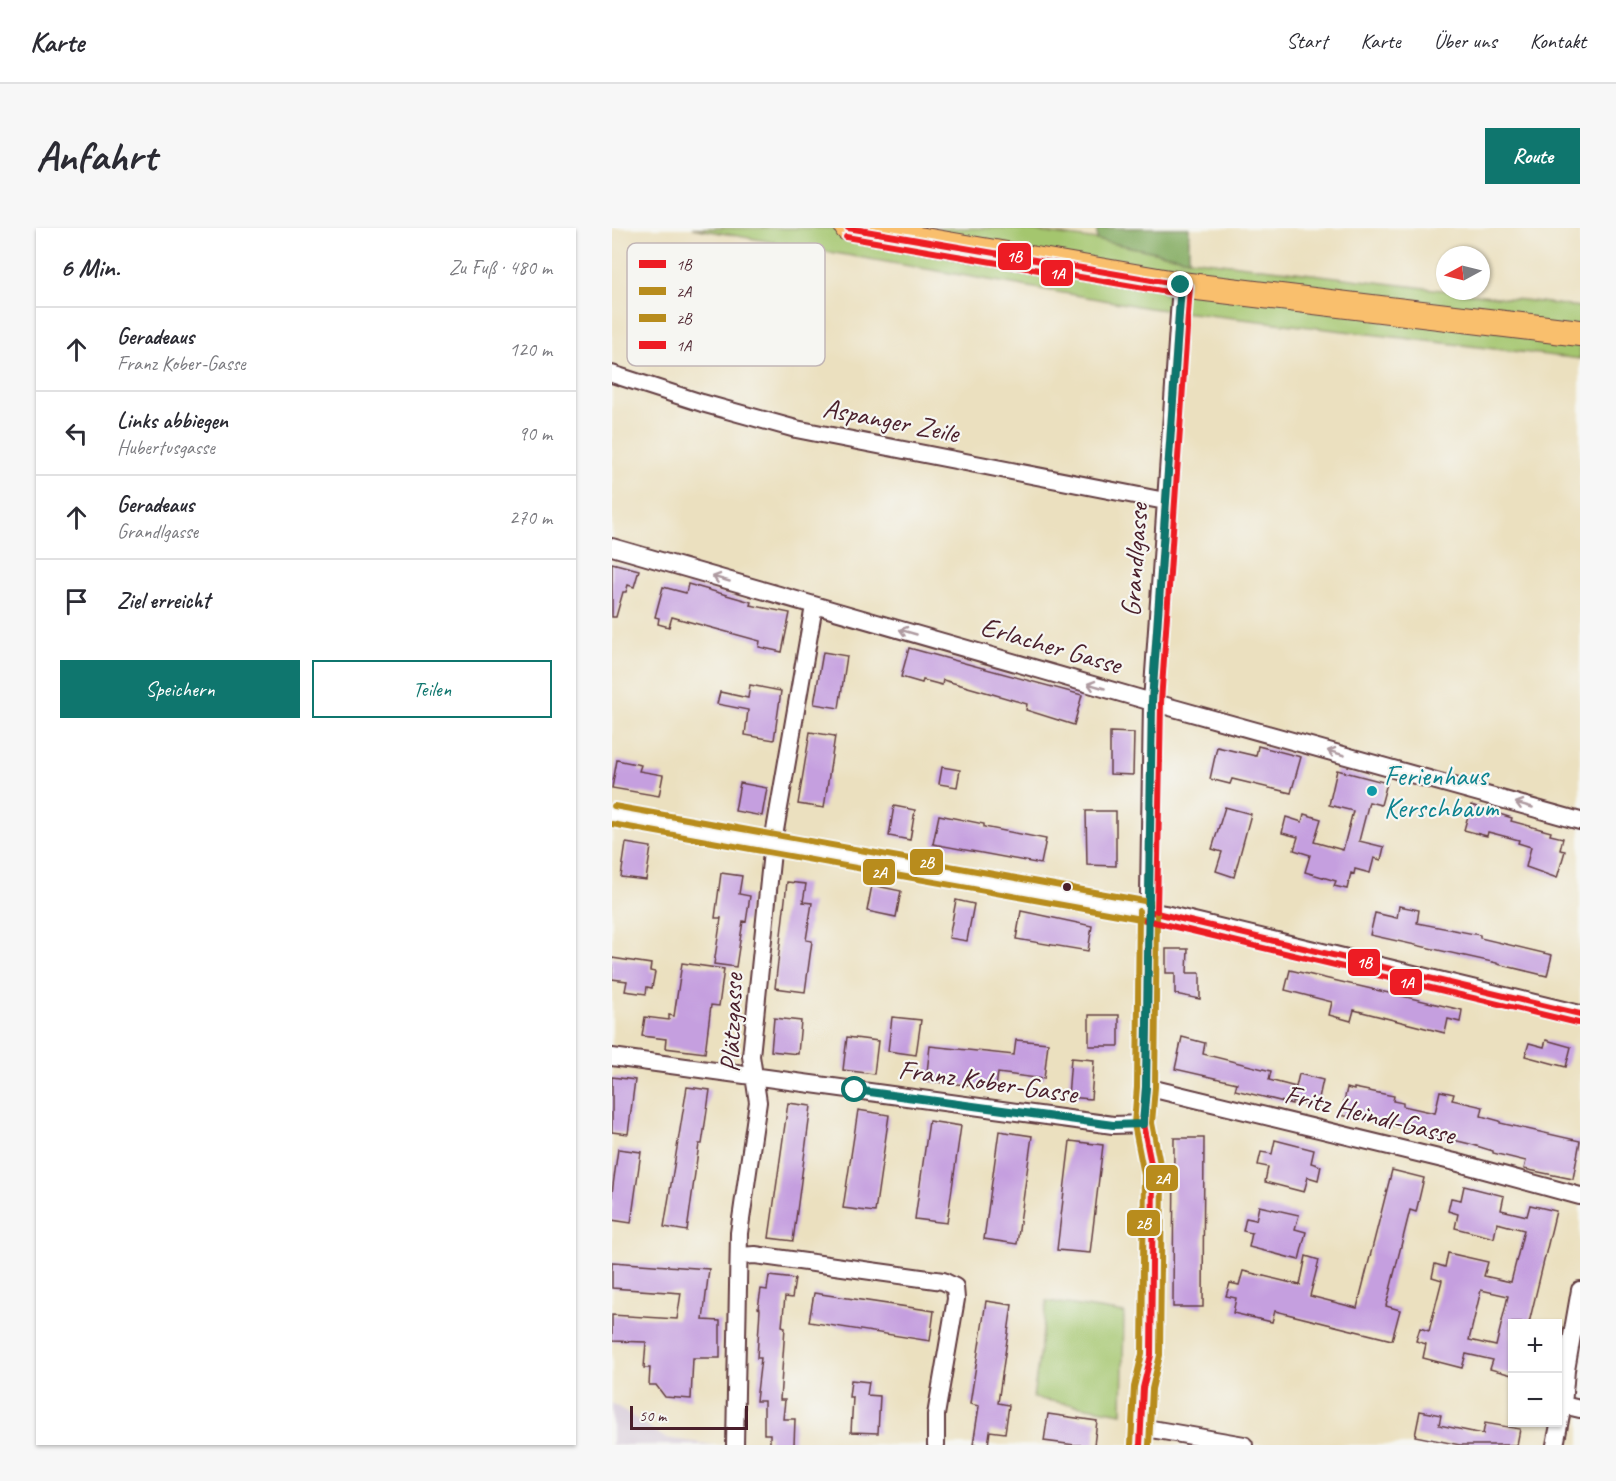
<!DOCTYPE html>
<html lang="de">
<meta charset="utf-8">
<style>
:root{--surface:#fff;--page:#f7f7f7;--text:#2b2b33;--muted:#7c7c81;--line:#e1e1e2;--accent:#0f766e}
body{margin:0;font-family:Caveat,sans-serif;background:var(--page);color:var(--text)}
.controls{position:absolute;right:18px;bottom:18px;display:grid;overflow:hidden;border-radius:0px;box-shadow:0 2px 4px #0004}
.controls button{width:54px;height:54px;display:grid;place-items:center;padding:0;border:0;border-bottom:2px solid var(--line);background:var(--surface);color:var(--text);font:30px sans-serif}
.compass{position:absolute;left:824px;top:18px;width:54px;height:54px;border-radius:50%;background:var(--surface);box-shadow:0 2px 4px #0004;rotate:263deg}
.scale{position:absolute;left:18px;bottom:15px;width:118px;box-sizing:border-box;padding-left:6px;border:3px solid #4a1f2b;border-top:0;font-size:16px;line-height:21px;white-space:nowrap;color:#4a1f2b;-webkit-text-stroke:4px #f6f6f2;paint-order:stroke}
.stop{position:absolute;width:18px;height:18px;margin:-14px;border:4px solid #0f766e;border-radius:50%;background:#fff}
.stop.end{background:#0f766e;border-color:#fff;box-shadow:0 2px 6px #0008}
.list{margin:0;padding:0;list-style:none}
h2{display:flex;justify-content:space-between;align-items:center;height:78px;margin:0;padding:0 24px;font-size:26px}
h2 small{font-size:20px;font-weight:400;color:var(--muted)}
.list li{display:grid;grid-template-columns:39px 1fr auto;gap:18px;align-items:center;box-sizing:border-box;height:84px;padding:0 24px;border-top:2px solid var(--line)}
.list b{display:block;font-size:22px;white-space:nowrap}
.list p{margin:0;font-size:20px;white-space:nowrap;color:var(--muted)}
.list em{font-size:20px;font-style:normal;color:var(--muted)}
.actions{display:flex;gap:12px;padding:18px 24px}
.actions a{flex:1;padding:14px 0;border:2px solid var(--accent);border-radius:0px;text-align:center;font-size:21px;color:var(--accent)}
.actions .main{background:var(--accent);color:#fff}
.icon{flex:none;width:33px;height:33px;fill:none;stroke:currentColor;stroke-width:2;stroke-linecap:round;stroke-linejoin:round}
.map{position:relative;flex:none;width:968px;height:1217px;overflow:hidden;border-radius:0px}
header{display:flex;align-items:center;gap:36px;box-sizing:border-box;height:84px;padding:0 30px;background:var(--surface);border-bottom:2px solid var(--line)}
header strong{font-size:28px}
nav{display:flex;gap:33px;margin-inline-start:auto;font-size:21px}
.intro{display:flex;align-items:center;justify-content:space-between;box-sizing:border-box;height:144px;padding:0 36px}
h1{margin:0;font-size:42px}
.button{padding:15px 27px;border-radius:0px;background:var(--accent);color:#fff;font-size:21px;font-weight:700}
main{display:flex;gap:36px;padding:0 36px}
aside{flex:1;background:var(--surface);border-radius:0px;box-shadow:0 2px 4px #0004}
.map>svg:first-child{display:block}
.industrial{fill:#cebed2}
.green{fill:#a4c66e;stroke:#77724c;stroke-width:1.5}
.forest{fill:#83ab61;stroke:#666546;stroke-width:1.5}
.building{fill:#c59fdf;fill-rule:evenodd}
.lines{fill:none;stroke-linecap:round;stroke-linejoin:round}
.minor-casing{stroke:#623c41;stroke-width:20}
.primary-casing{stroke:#623c41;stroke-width:28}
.minor{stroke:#fff;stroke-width:16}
.primary{stroke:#f9bf6d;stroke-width:26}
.bus-1-casing{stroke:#f6f6f2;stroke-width:10}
.bus-2-casing{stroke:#f6f6f2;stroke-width:10}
.bus-3-casing{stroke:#f6f6f2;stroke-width:10}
.bus-4-casing{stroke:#f6f6f2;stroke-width:10}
.bus-1{stroke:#ed1c24;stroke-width:6}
.bus-2{stroke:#b88c1d;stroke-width:6}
.bus-3{stroke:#b88c1d;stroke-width:6}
.bus-4{stroke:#ed1c24;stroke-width:6}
.oneway{stroke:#ae9aa0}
.route{stroke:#0f766e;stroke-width:8}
.culture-dot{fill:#0f9aa8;stroke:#f6f6f2;stroke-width:2}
.bus-dot{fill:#4a1f2b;stroke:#f6f6f2;stroke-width:2}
.labels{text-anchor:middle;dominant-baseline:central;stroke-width:4.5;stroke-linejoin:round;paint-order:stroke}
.street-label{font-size:28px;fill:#4a1f2b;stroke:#f6f6f2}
.culture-label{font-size:28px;fill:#0d838f;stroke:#f6f6f2;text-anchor:start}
.key{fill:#f6f6f2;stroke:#c2b6b6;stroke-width:1.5}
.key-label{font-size:16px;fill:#4a1f2b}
.line-badge{stroke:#f6f6f2;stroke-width:2}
.badge-label{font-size:16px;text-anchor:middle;font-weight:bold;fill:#fff}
</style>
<header>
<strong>Karte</strong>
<nav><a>Start</a><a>Karte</a><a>Über uns</a><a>Kontakt</a></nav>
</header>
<div class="intro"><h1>Anfahrt</h1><a class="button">Route</a></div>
<main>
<aside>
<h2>6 Min.<small>Zu Fuß · 480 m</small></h2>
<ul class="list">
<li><svg class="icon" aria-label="ahead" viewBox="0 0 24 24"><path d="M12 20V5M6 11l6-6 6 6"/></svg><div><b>Geradeaus</b><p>Franz Kober-Gasse</p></div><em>120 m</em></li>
<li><svg class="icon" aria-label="left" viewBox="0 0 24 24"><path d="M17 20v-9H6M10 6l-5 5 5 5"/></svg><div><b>Links abbiegen</b><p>Hubertusgasse</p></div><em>90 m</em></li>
<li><svg class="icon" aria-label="ahead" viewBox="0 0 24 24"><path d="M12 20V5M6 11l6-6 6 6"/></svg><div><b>Geradeaus</b><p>Grandlgasse</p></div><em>270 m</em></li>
<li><svg class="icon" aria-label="arrive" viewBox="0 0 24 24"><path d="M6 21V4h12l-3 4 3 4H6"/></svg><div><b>Ziel erreicht</b></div></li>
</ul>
<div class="actions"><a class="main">Speichern</a><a>Teilen</a></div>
</aside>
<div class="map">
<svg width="968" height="1217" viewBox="0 0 968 1217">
<rect width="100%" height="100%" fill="#f6f6f2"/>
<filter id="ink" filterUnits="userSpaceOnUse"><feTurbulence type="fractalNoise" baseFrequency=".0167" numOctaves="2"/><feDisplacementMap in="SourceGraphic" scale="12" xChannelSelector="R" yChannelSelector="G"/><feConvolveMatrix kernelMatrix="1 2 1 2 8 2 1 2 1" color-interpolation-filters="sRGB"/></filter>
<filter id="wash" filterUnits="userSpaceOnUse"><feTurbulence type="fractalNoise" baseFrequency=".008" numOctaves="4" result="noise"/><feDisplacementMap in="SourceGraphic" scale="24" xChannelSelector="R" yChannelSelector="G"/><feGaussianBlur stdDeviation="1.35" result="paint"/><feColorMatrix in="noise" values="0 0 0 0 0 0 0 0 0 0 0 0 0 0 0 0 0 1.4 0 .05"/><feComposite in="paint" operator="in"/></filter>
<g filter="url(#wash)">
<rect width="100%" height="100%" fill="#ebe0bf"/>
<!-- industrial -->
<path class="industrial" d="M 0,1175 L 53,1210 L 103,1217 L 0,1217 Z"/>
<!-- green -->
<path class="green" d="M 80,0 L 400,0 L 485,12 L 577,31 L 968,79 L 968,131 L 537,80 Z
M 435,1073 L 512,1085 L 510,1185 L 421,1170 Z"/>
<!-- forest -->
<path class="forest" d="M 485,0 L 577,0 L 577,31 L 485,12 Z"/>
<g id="blocks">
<!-- building -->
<path class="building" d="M 0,335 L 27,342 L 22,359 L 16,357 L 14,364 L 11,364 L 4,389 L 0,389 Z
M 76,356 L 139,374 L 138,377 L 178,385 L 170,424 L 147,419 L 148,413 L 60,389 L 57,399 L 46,396 L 47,390 L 43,389 L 51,359 L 74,365 Z
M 297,420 L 470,467 L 462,497 L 414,482 L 415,476 L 377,465 L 331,452 L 330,457 L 311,452 L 310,455 L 289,449 Z
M 211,424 L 235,428 L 227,480 L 202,476 Z
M 138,457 L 169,463 L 162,512 L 133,507 L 136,482 L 105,476 L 108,464 L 136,470 Z
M 198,504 L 223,508 L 212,580 L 186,576 Z
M 498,504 L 522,505 L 521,547 L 498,546 Z
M 646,518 L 689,529 L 679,565 L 620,551 L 618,556 L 598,551 L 605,519 L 644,528 Z
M 5,532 L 29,537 L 27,543 L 51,547 L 47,568 L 0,560 Z
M 330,539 L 348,542 L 345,559 L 327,556 Z
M 725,542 L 775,555 L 769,577 L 757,574 L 747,613 L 772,619 L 769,632 L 762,630 L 758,645 L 743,641 L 742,646 L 739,645 L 735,661 L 722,658 L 724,653 L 693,644 L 698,627 L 682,622 L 686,609 L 670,605 L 674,589 L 690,594 L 692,586 L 709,591 L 702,614 L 731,622 L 741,583 L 717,577 Z
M 128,555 L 155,560 L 150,588 L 123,583 Z
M 859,577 L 900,590 L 899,593 L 939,604 L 938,607 L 951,610 L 948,622 L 953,623 L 945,650 L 914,639 L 919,619 L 906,615 L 907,612 L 876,604 L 875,608 L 852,602 Z
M 282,578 L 303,582 L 298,612 L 277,608 Z
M 613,579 L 639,586 L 622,649 L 604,643 L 610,624 L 600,621 Z
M 474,583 L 504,583 L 504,638 L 475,637 Z
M 327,587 L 372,596 L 372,599 L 434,611 L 429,636 L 321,616 Z
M 14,615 L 39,619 L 34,652 L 9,649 Z
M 109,645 L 130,648 L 127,666 L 138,668 L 134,694 L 131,693 L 124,739 L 102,736 L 109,690 L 103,690 Z
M 175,654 L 194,656 L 191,674 L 200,675 L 194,712 L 200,713 L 193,764 L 163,760 Z
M 260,657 L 289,663 L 284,689 L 255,683 Z
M 344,672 L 362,676 L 355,713 L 337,710 Z
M 787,678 L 807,682 L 805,695 L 868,707 L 868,710 L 940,727 L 935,748 L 885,736 L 885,735 L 758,707 L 763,685 L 785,690 Z
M 409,683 L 480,698 L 476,723 L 404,711 Z
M 554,721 L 576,721 L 575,745 L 588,745 L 588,771 L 563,766 L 563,745 L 554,745 Z
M 0,730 L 39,736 L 38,743 L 43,744 L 40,760 L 35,759 L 34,766 L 13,763 L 15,753 L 0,751 Z
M 70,735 L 112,741 L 107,778 L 99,777 L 93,825 L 53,820 L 54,811 L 30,808 L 33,789 L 57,792 L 57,787 L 62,788 Z
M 678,742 L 850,782 L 848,794 L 836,791 L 833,805 L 742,782 L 739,793 L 717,787 L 720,774 L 673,762 Z
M 477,787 L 507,787 L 507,818 L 477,818 Z
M 280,789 L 309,792 L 304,827 L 276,823 Z
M 162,790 L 189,793 L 186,826 L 159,823 Z
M 235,809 L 266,813 L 262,846 L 231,842 Z
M 570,809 L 593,815 L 591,826 L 659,843 L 657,852 L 684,859 L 687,846 L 711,852 L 705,879 L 680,873 L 680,876 L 623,862 L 625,855 L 563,841 Z
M 404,812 L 436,815 L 432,851 L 386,845 L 384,860 L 314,853 L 318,818 L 402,827 Z
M 934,812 L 959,819 L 954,839 L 913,828 L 917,815 L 932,819 Z
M 459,830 L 482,832 L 479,871 L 456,869 Z
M 0,849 L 23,852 L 16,906 L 0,904 Z
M 75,859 L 98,862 L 90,916 L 87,916 L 75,1003 L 52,999 Z
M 735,860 L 742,862 L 742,860 L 782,868 L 781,873 L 791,875 L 791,878 L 823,885 L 828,863 L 842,866 L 840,872 L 871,879 L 869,888 L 888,893 L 888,895 L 968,913 L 961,951 L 912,941 L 914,933 L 881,925 L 881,923 L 858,916 L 754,891 L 754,893 L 729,887 Z
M 176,875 L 199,878 L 181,1013 L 157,1010 Z
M 246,882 L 277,887 L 263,984 L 231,980 Z
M 317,893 L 349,898 L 335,995 L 303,991 Z
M 387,903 L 420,908 L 405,1016 L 372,1011 Z
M 562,910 L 592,910 L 591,1079 L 561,1079 Z
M 663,912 L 702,922 L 699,935 L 709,938 L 706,952 L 696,949 L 692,964 L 653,954 L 656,939 L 646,937 L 649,924 L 660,926 Z
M 458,913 L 491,917 L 478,1025 L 445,1022 Z
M 6,921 L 29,924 L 19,995 L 0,992 L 0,965 Z
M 780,942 L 812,950 L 804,984 L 798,982 L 774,1078 L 788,1082 L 780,1112 L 663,1083 L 660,1094 L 621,1085 L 624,1070 L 614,1068 L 618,1055 L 627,1057 L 631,1043 L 688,1057 L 694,1028 L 707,1032 L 698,1068 L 745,1080 Z
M 852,958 L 892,968 L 889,982 L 915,988 L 918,977 L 944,983 L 917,1095 L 900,1095 L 900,1147 L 878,1141 L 881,1132 L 854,1126 L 850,1140 L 811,1130 L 814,1116 L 804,1113 L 808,1100 L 817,1103 L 830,1052 L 820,1049 L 823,1036 L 833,1039 L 836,1025 L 876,1034 L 872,1048 L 899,1054 L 912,1002 L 885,995 L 882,1010 L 843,1000 L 846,986 L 836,983 L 839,970 L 849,972 ZM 869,1062 L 896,1068 L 884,1118 L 857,1112 Z
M 647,978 L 687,987 L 683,1001 L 694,1004 L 687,1032 L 637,1019 L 640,1005 L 631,1003 L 634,990 L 644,992 Z
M 0,1034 L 97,1041 L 91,1092 L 108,1093 L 108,1130 L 81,1130 L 79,1171 L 53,1169 L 44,1157 L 37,1157 L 38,1140 L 32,1140 L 34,1114 L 0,1113 L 0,1087 L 65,1091 L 69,1065 L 0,1060 Z
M 157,1048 L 183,1051 L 180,1070 L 173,1069 L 170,1098 L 173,1099 L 168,1172 L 173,1172 L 171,1191 L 183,1191 L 182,1217 L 158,1217 L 158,1206 L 152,1206 L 152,1173 L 144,1173 L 149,1130 L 145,1130 L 148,1081 L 146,1080 L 149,1061 L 155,1062 Z
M 202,1065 L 322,1083 L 318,1113 L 197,1094 Z
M 374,1073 L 400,1077 L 386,1175 L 397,1177 L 393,1205 L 378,1203 L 376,1217 L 361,1217 L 367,1178 L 358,1176 Z
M 239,1152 L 257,1154 L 255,1167 L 268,1168 L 266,1205 L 239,1204 L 241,1169 L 237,1169 Z
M 808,1183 L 829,1187 L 827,1197 L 871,1206 L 873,1195 L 908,1201 L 905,1217 L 848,1217 L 803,1208 Z
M 436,1186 L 485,1193 L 482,1217 L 463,1217 L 432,1213 Z"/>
</g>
</g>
<g filter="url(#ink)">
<use href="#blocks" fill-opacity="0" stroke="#623c41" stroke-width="1.5"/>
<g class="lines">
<!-- minor casing -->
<g class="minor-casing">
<path id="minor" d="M 0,146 L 90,175 L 184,201 L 553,273
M 0,319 L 540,474 L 968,593
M 0,587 L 169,616 L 553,686 L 968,786
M 0,829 L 501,897 L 531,896
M 534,859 L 843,934 L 968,968
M 127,1028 L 143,1027 L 331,1053 L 343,1059 L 344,1071 L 324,1187 L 324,1217
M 951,1177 L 968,1181
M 528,1199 L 632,1217
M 123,1217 L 127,1005 L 146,874 L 139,828 L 161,614 L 202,378
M 528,1217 L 531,1160 L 539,1127 L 541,946 L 531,896 L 534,859 L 540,474 L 569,57
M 943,1217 L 951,1177 L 954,1142 L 968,1062"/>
</g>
<!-- primary casing -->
<g class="primary-casing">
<path id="primary" d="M 236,0 L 569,57 L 968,105"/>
</g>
<!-- minor -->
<use href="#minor" class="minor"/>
<!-- primary -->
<use href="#primary" class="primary"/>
<!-- bus-1 casing -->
<g class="bus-1-casing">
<path id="bus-1" d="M 236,0 L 569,57
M 536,683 L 968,786
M 528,1217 L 531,1160 L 539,1127 L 541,946 L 531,896 L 534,859 L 540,474 L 569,57"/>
</g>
<!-- bus-2 casing -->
<g class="bus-2-casing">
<path id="bus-2" d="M 0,596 L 534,692
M 537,1217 L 540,1161 L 548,1127 L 550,946 L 540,895 L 543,859 L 545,683"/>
</g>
<!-- bus-3 casing -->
<g class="bus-3-casing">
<path id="bus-3" d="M 2,578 L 538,674
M 519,1217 L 522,1159 L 530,1126 L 532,947 L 522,896 L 525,859 L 527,683"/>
</g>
<!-- bus-4 casing -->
<g class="bus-4-casing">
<path id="bus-4" d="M 234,9 L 567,66
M 545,683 L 549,474 L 578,58
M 534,692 L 966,795"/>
</g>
<!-- bus-1 -->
<use href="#bus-1" class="bus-1"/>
<!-- bus-2 -->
<use href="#bus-2" class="bus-2"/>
<!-- bus-3 -->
<use href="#bus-3" class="bus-3"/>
<!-- bus-4 -->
<use href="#bus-4" class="bus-4"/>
</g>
<!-- one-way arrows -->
<defs><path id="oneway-shaft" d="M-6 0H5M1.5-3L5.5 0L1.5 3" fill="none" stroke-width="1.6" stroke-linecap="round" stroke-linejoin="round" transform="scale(1.5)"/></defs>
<g class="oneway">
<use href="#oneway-shaft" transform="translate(109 351) rotate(-164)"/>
<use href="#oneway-shaft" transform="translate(296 404) rotate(-164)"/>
<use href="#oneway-shaft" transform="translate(484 458) rotate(-164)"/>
<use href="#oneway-shaft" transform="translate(724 525) rotate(-164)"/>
<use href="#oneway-shaft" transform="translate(912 577) rotate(-164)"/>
</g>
</g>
<g class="lines" filter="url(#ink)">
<!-- route -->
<path class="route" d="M 243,862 L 501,897 L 531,896 L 534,859 L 540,474 L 569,57"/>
</g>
<!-- markers -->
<circle class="culture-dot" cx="760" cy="563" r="6"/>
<circle class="bus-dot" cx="455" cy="659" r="5"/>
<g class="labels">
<!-- street labels -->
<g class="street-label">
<text transform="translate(279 192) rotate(11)">Aspanger Zeile</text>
<text transform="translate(522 332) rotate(-86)">Grandlgasse</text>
<text transform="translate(439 417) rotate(16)">Erlacher Gasse</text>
<text transform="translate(119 795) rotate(-88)">Plätzgasse</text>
<text transform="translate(376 853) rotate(8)">Franz Kober-Gasse</text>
<text transform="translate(758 886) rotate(14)">Fritz Heindl-Gasse</text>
</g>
<!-- culture labels -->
<g class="culture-label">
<text x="772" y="547">Ferienhaus<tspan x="772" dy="32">Kerschbaum</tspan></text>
</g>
</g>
<!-- legend -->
<rect x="15" y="15" width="198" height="123" rx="9" class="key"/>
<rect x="27" y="32" width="27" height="8" fill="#ed1c24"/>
<rect x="27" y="59" width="27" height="8" fill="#b88c1d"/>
<rect x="27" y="86" width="27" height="8" fill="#b88c1d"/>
<rect x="27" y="113" width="27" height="8" fill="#ed1c24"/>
<g class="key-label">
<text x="64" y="42">1B</text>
<text x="64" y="69">2A</text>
<text x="64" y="96">2B</text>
<text x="64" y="123">1A</text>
</g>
<g class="line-badge">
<rect x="385" y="14" width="35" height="29" rx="6" fill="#ed1c24"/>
<rect x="428" y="31" width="34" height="28" rx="6" fill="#ed1c24"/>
<rect x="297" y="620" width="35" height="28" rx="6" fill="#b88c1d"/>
<rect x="250" y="630" width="34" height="28" rx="6" fill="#b88c1d"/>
<rect x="735" y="720" width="34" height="29" rx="6" fill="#ed1c24"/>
<rect x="777" y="740" width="34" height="28" rx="6" fill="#ed1c24"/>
<rect x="533" y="936" width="34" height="28" rx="6" fill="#b88c1d"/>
<rect x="514" y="981" width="35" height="28" rx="6" fill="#b88c1d"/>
</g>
<g class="badge-label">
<text x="402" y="34">1B</text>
<text x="445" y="51">1A</text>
<text x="314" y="640">2B</text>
<text x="267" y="650">2A</text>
<text x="752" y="740">1B</text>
<text x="794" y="760">1A</text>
<text x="550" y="956">2A</text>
<text x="531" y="1001">2B</text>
</g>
</svg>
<div class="controls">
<button>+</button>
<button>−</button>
</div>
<svg class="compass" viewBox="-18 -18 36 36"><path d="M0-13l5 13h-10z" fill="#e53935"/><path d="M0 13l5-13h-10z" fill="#7c7c81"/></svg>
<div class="scale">50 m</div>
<div class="stop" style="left:243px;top:862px"></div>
<div class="stop end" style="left:569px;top:57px"></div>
</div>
</main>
